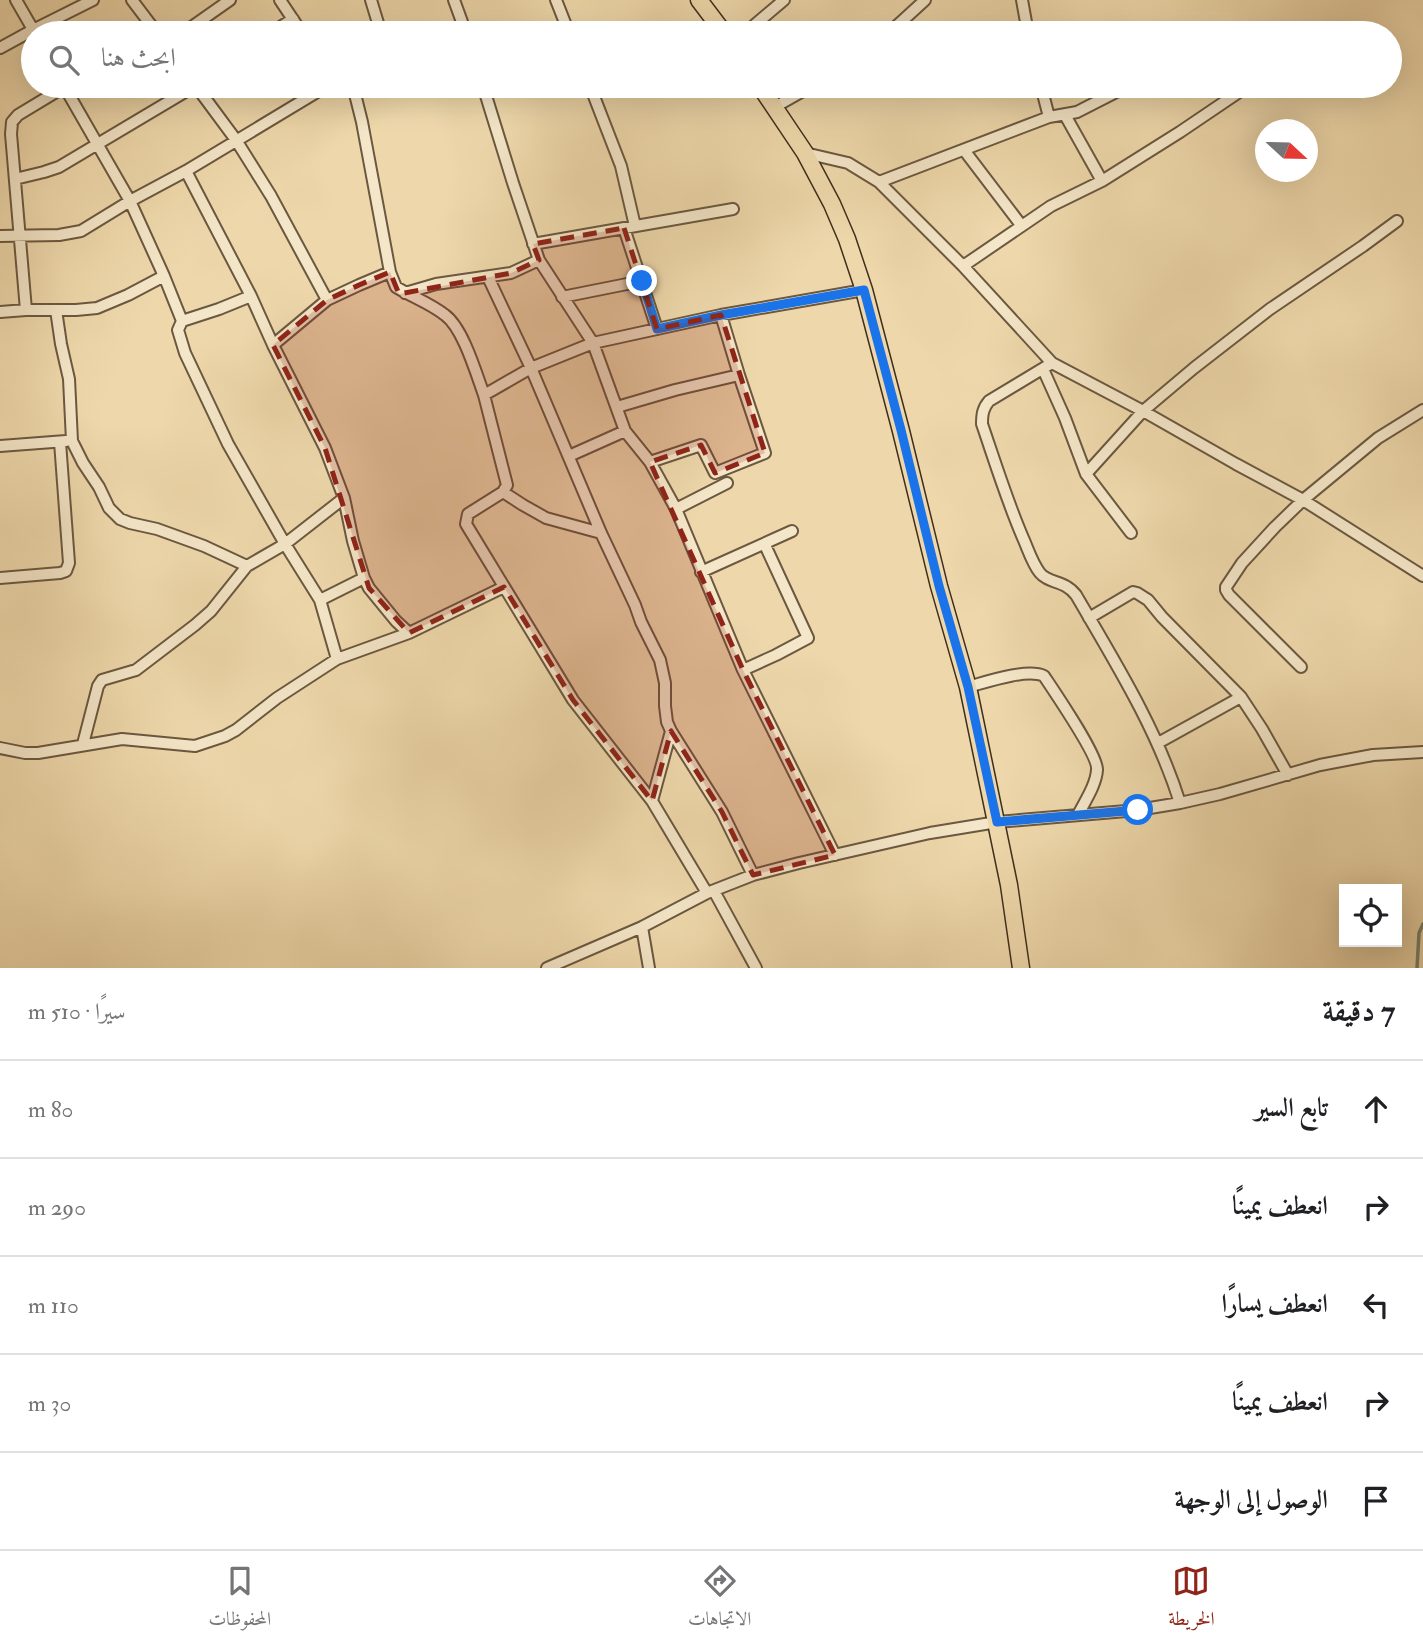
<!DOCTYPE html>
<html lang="ar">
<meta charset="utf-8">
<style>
:root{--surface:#fff;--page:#f2f2f2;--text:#202124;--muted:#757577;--line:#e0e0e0;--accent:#8f2418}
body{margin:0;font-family:"IM FELL Double Pica",Amiri,serif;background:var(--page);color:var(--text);direction:rtl}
.controls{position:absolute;right:21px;bottom:21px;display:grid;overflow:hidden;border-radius:0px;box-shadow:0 7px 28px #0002}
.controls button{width:63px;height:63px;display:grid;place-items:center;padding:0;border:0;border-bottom:2px solid var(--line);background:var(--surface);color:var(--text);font:35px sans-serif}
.compass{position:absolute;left:1255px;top:119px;width:63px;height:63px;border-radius:50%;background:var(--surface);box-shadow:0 7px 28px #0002;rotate:112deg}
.stop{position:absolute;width:21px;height:21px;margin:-16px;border:5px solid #1a73e8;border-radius:50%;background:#fff}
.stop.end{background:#1a73e8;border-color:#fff;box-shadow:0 2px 7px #0008}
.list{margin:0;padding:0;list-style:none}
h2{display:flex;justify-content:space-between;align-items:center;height:91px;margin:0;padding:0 28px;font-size:30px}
h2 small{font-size:23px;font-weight:400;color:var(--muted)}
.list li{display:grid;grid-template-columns:46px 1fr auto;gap:21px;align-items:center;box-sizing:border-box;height:98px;padding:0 28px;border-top:2px solid var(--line)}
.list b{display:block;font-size:26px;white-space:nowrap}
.list em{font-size:23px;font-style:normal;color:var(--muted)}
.icon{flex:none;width:38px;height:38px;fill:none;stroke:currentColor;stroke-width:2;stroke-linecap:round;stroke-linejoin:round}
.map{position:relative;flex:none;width:1423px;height:968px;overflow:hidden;direction:ltr}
.search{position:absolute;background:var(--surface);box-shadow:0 7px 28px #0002;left:21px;right:21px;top:21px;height:77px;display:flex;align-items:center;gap:18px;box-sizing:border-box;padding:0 24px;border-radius:38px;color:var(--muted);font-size:26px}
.sheet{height:581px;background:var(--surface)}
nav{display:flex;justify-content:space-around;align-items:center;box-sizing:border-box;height:98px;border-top:2px solid var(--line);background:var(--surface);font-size:19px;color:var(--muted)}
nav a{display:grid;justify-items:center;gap:4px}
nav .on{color:var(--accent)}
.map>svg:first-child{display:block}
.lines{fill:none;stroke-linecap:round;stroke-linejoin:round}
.stream{stroke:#758171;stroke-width:3.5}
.minor-casing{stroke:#6b5840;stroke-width:14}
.primary-casing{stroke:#3f2e1c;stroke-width:19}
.minor{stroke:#f4e6c8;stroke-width:10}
.primary{stroke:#eed8ab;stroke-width:16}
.route{stroke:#1a73e8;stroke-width:9}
.marked{fill:#8f2418;fill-opacity:0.2;stroke:#8f2418;stroke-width:5;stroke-dasharray:14 9;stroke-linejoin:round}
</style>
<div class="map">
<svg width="1423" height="968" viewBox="0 0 1423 968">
<rect width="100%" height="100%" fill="#eed8ab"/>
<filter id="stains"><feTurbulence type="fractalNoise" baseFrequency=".00286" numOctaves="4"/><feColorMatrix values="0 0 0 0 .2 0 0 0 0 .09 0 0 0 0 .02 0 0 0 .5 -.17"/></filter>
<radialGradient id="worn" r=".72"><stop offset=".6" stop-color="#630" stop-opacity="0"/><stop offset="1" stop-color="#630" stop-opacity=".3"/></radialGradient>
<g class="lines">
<!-- stream -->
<path class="stream" d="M 1417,968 L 1419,933 L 1423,924"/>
<!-- minor casing -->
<g class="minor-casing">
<path id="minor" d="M 16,0 L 35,33
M 132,0 L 157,33
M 280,0 L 302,33
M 371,0 L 381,33
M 454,0 L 466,33
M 556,0 L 569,33
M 1022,0 L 1028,33
M 183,33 L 230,0
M 271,33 L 293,19
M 745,33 L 784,0
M 889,33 L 925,0
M 1236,33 L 1249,33
M 0,48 L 33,30 L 93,0
M 64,86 L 130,201 L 164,276 L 182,321 L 219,309 L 251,296
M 196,86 L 236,140 L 271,196 L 327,300
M 353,86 L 362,122 L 390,272 L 396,287 C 412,297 430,303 445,315 C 463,328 476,373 484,395
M 483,86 L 513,183 L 539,260 L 593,343 L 625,431 L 650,462 L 676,509 L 743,670 L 835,855
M 590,86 L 621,166 L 635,226
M 1041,86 L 1049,117
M 773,108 L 812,86
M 1065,115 L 1102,181
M 964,150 L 1021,225
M 805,153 L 848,163 L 879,182 L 1049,117 L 1077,112 L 1128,86
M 186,171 L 251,296 L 273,345 L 325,448 L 344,498 L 353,541 L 364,578 L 369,588 L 396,621 L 409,633 L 504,587
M 15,179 L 44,172 L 59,167 L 195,86
M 879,182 L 963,266 L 1052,363 L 1143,411 L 1236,464 L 1303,500 L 1423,576
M 624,228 L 657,329
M 0,236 L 59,235 L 81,231 L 130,201 L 186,171 L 327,86
M 533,244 L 733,209
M 963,266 L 1051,206 L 1102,181 L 1180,132 L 1248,86
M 488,277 L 531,368 L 601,533 L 635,605 L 641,622 L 660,660 L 665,683 L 665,706 L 667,722 L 671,731 L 722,812 L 753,875
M 405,293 L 436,284 L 511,273 L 539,260
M 562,297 L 642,281
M 26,310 L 11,134 L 12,122 L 18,115 L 66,86
M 56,310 L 61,344 L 69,379 L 72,441 L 83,463 L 99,487 L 109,508 L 120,519 L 130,523 L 157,529 L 204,546 L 247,566 L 285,544 L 344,498
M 0,312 L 26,310 L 76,310 L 97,308 L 128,295 L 164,276
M 182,321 L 178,330 L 185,353 L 228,444 L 285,544 L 320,600 L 337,659
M 273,345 L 327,300 L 359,285 L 390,272
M 1052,363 L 989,401 C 983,408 982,414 982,424 C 995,462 1007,501 1023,538 C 1028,549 1032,563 1040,573 C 1049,584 1065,580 1076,595 C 1115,662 1157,729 1180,803
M 1043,369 L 1065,418 L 1086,474 L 1131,533
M 617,407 L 675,390 L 739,375
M 0,446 L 66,441
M 569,456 L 625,431
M 650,462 L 701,445 L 715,473 L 765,453 L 739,375 L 721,315
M 1086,474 L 1143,411 L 1194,368 L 1270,309 L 1363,246 L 1397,221
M 503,492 L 523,505 L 546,518 L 601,533
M 676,509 L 727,483
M 701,572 L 792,531
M 0,578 L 60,573 L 66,571 L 69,563 L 60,442
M 320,600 L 364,578
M 1089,618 L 1133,592 L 1137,593 L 1148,600 L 1162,617 L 1241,697 L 1262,729 L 1288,775
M 1301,667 L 1229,595 L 1226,590 L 1226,587 L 1242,563 L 1275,527 L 1303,500 L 1378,438 L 1423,410
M 743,670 L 776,655 L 808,638 L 765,545
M 968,687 C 986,682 1027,668 1044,676 C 1054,691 1099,757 1097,770 C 1096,785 1085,801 1078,815
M 1158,743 L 1241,697
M 83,744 L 98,686 L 102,680 L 136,670 L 195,625 L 211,611 L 247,566
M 0,748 L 25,753 L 38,753 L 122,739 L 195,746 L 225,736 L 236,730 L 277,698 L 337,659 L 409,633
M 652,801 L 671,731
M 714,891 L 756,968
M 707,893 L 652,801 L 573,700 L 466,524 L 468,514 L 503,492 L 507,485 L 484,395 L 531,368 L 593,343 L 721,315 L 864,290
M 642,927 L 649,968
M 547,968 L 642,927 L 707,893 L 753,875 L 799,863 L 930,833 L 997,822 L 1138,810 L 1180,803 L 1220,794 L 1320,765 L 1373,755 L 1423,752"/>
</g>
<!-- primary casing -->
<g class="primary-casing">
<path id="primary" d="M 699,0 L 724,33
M 760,86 L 805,153 L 832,204 L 847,239 L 864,290 L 901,431 L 939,586 L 968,687 L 1009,885 L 1021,968"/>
</g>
<!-- minor -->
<use href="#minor" class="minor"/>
<!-- primary -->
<use href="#primary" class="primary"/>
</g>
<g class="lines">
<!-- route -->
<path class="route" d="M 642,281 L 657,329 L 721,315 L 864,290 L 901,430 L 939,586 L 968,687 L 997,822 L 1138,810"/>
</g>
<!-- marked area -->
<path class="marked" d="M 624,228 L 657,329 L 721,315 L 765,453 L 715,473 L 701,445 L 650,462 L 743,670 L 835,855 L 753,875 L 722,812 L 671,731 L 652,801 L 573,700 L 504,587 L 409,633 L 369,588 L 325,448 L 273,345 L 327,300 L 359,285 L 390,272 L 399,294 L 511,273 L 539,260 L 533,244 Z"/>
<rect width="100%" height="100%" filter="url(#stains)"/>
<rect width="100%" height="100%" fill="url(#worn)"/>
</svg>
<div class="controls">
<button><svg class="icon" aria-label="locate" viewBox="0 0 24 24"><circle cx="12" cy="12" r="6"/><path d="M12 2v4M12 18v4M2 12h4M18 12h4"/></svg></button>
</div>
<svg class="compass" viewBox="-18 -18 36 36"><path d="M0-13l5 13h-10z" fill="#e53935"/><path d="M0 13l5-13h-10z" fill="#757577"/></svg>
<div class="stop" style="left:1138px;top:810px"></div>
<div class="stop end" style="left:642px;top:281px"></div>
<div class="search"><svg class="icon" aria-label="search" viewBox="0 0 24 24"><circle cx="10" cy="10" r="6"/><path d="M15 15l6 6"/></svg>ابحث هنا</div>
</div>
<section class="sheet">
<h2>7 دقيقة<small>سيرًا · 510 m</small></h2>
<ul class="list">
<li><svg class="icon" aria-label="ahead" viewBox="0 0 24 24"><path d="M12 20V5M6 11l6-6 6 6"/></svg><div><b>تابع السير</b></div><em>80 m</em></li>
<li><svg class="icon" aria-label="right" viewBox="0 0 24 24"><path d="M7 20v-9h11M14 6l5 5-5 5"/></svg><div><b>انعطف يمينًا</b></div><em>290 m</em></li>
<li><svg class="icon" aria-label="left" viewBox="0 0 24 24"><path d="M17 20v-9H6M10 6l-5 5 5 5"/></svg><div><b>انعطف يسارًا</b></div><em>110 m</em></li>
<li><svg class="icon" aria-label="right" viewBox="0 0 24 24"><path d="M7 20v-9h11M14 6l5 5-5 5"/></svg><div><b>انعطف يمينًا</b></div><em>30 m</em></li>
<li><svg class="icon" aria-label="arrive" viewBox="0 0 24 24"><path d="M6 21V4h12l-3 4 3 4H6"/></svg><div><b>الوصول إلى الوجهة</b></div></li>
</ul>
</section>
<nav>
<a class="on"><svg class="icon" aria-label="map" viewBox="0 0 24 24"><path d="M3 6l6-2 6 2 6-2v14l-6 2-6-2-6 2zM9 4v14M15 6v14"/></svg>الخريطة</a>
<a><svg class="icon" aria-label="directions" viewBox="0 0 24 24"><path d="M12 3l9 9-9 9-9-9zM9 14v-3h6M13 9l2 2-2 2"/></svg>الاتجاهات</a>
<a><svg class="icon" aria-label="saved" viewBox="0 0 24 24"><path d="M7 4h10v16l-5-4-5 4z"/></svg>المحفوظات</a>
</nav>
